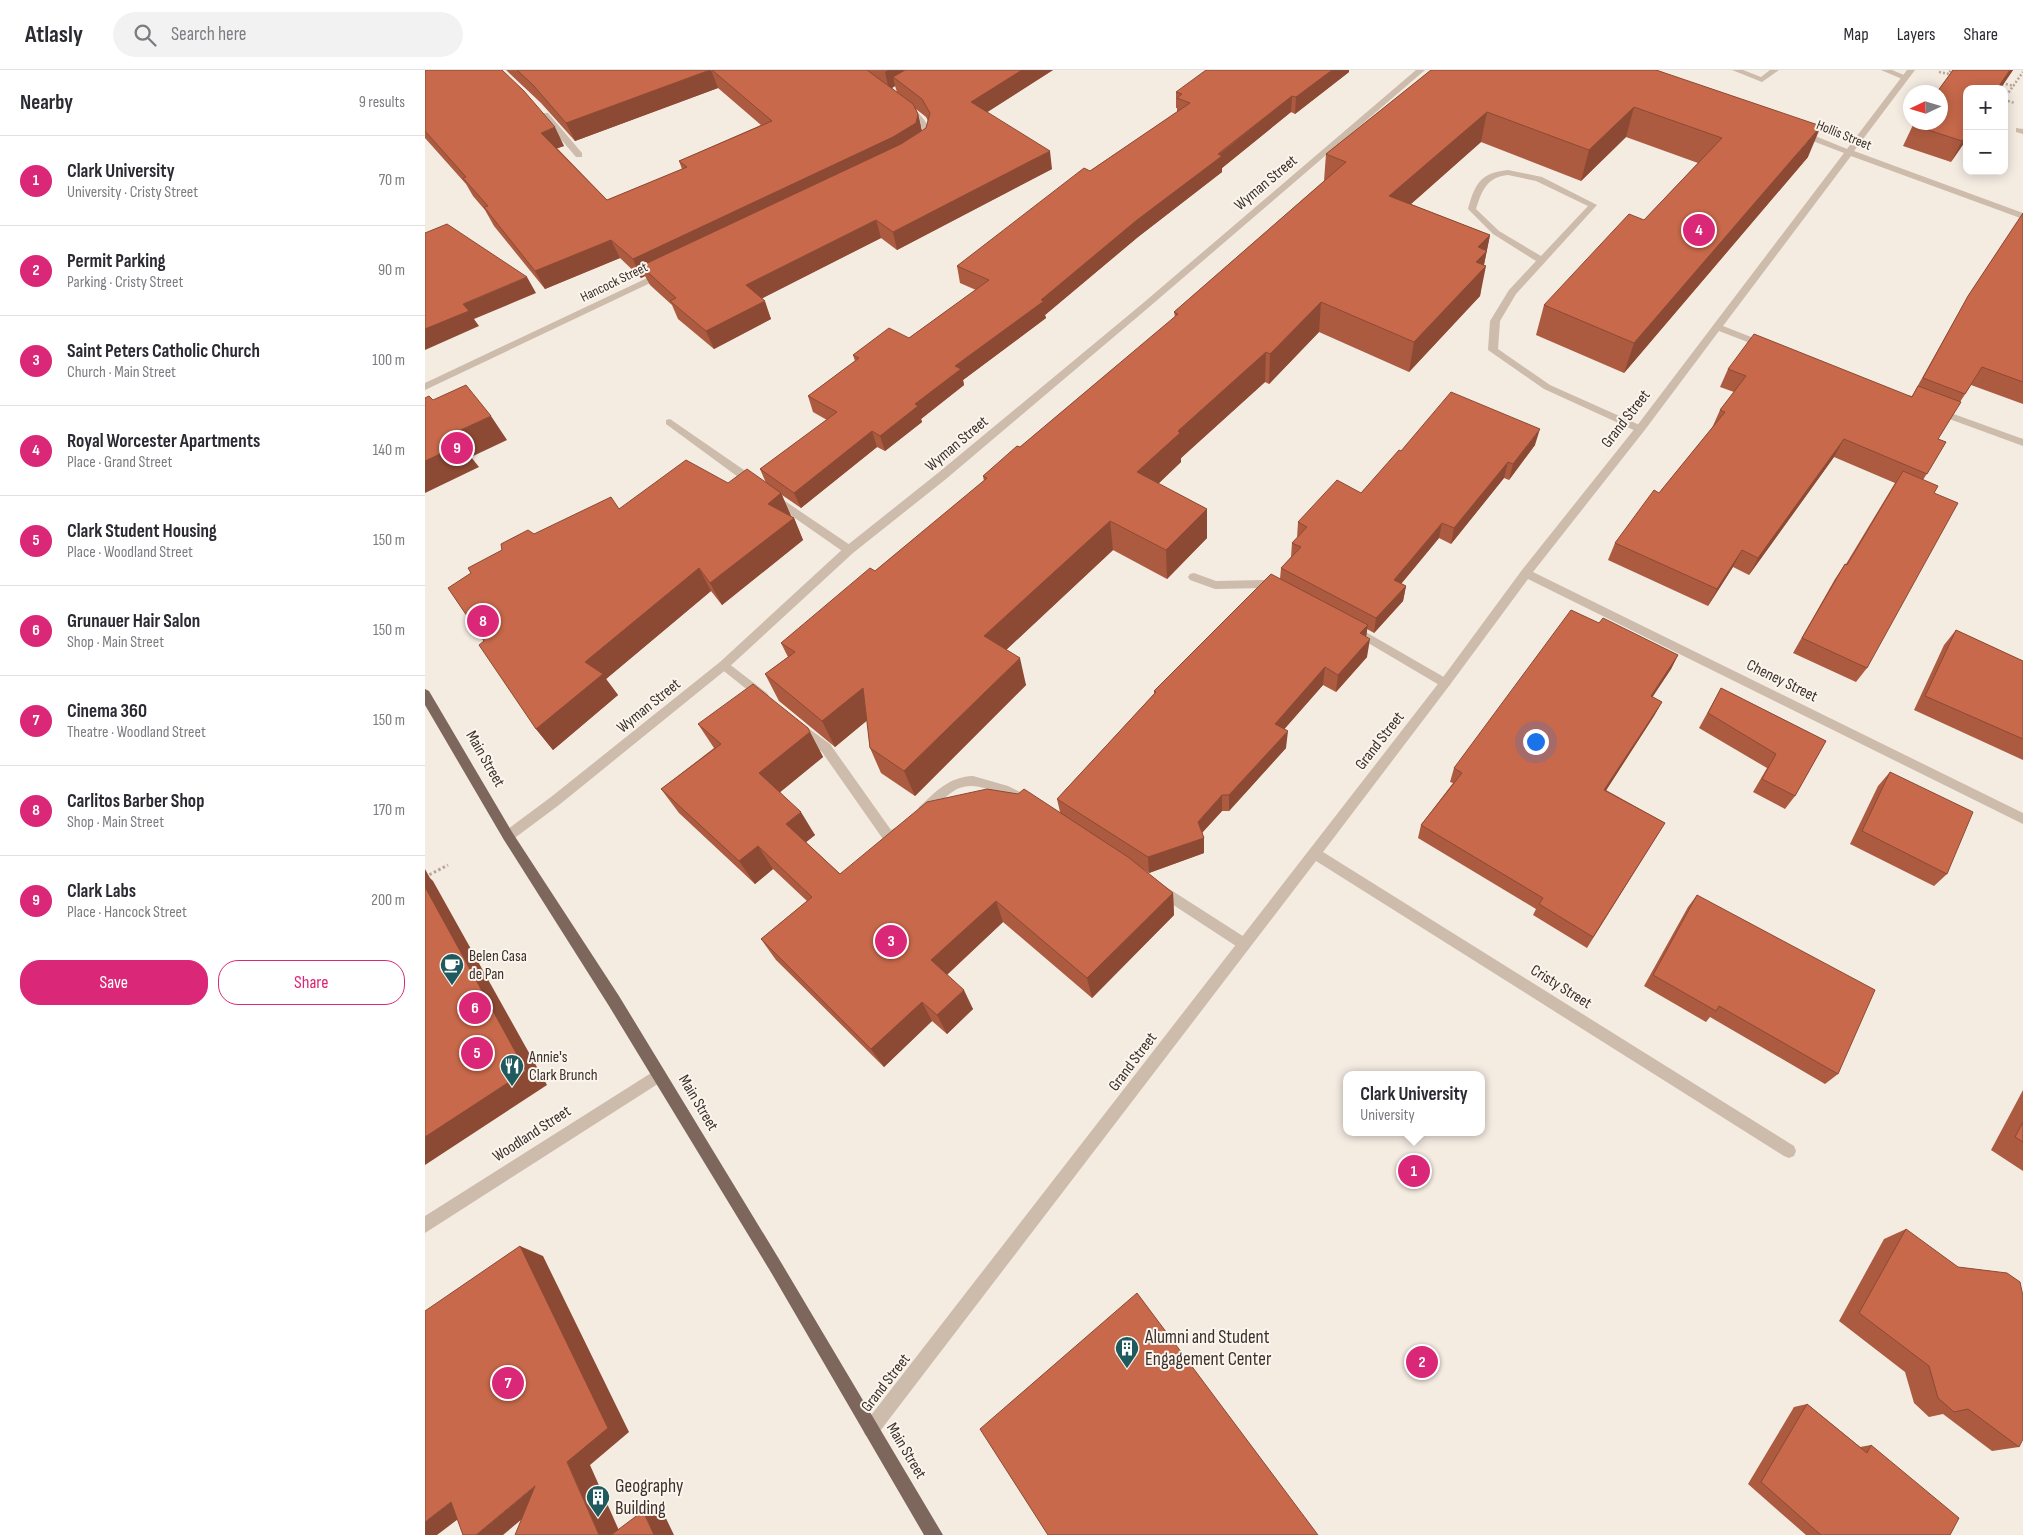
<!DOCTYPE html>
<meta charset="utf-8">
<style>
:root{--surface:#fff;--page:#f2f2f3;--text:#2b2b33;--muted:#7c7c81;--line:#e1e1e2;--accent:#db2777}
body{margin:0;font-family:"Sofia Sans Condensed",sans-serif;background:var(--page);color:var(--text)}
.controls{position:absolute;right:15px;top:15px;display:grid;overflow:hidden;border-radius:10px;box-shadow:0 2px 12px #0003}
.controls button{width:45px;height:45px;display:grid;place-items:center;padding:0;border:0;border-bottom:1px solid var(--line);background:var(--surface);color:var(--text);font:25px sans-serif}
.compass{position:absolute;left:1478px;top:15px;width:45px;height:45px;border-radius:50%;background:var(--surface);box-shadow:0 2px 12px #0003;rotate:266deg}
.you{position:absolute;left:1110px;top:671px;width:18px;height:18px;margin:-12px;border:4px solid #fff;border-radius:50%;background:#1a73e8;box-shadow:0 0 0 8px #1a73e833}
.badge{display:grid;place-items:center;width:32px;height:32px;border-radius:50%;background:var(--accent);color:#fff;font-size:16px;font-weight:700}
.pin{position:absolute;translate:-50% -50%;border:2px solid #fff;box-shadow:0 1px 5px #0006}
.popup{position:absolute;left:918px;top:1001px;width:142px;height:65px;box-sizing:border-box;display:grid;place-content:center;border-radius:10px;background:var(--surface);filter:drop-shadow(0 1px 4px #0005);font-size:16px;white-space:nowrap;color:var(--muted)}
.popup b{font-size:19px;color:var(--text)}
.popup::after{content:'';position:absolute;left:50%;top:100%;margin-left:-10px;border:10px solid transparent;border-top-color:var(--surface)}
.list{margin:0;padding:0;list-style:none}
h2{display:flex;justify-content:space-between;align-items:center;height:65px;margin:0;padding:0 20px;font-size:21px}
h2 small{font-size:16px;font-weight:400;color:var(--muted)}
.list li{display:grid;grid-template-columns:32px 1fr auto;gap:15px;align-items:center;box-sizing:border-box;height:90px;padding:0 20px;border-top:1px solid var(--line)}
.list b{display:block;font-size:19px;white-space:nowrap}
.list p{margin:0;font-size:16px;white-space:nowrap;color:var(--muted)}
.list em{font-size:16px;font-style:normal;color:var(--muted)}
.actions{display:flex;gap:10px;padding:15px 20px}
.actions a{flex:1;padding:11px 0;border:1px solid var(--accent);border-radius:20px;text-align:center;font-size:18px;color:var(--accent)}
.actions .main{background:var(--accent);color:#fff}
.icon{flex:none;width:28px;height:28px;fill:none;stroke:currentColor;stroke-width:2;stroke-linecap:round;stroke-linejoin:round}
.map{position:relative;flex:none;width:1598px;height:1465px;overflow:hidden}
header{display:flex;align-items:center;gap:30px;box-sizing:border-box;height:70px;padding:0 25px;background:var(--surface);border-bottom:1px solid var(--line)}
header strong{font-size:24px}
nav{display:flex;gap:28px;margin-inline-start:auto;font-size:18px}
.search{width:350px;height:45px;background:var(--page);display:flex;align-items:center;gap:12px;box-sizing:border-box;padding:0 18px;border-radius:28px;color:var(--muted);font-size:19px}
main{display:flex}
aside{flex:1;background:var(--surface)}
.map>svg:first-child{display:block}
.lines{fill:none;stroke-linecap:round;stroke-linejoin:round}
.path-far1{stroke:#b9a596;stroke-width:2.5;stroke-dasharray:2 2;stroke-linecap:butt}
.path{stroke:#b9a596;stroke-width:3;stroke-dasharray:2.5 2.5;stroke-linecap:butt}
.service{fill:#cdbbac;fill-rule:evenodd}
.minor{fill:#cdbbac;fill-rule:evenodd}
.primary{fill:#7d675c;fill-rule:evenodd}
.wall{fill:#ac5a40;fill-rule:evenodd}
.shaded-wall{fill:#8c4a34}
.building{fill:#c8694b;stroke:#8c4a34}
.labels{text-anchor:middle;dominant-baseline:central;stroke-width:4;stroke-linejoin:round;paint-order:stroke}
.far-street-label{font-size:14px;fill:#3b302b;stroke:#fbf5ee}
.street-label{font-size:16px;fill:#3b302b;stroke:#fbf5ee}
.poi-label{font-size:16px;fill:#3b302b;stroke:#fbf5ee;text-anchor:start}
.near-poi-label{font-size:19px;fill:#3b302b;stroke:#fbf5ee;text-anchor:start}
</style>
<header>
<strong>Atlasly</strong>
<div class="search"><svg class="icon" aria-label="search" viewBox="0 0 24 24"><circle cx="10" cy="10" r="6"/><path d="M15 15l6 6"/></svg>Search here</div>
<nav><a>Map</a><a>Layers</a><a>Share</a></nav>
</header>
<main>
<aside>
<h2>Nearby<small>9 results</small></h2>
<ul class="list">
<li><span class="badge">1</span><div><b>Clark University</b><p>University · Cristy Street</p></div><em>70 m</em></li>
<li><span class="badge">2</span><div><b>Permit Parking</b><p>Parking · Cristy Street</p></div><em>90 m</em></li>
<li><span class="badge">3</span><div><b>Saint Peters Catholic Church</b><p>Church · Main Street</p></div><em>100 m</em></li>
<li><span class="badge">4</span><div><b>Royal Worcester Apartments</b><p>Place · Grand Street</p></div><em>140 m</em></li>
<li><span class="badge">5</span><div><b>Clark Student Housing</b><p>Place · Woodland Street</p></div><em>150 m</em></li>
<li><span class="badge">6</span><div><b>Grunauer Hair Salon</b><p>Shop · Main Street</p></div><em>150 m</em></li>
<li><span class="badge">7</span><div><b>Cinema 360</b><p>Theatre · Woodland Street</p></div><em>150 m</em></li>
<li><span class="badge">8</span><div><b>Carlitos Barber Shop</b><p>Shop · Main Street</p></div><em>170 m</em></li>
<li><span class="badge">9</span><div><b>Clark Labs</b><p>Place · Hancock Street</p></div><em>200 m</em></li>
</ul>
<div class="actions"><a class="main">Save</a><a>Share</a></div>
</aside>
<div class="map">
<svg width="1598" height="1465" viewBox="0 0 1598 1465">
<rect width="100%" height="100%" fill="#f4ebe1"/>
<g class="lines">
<!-- path-far1 -->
<path class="path-far1" d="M 1514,2 L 1524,4 L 1526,0
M 1577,13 L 1589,16
M 1579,29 L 1598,2
M 1579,30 L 1590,33"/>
<!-- path -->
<path class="path" d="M 0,807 L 23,795"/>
<!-- service -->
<path class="service" d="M 1307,0 L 1318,0 L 1336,7 L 1345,0 L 1354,0 L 1337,12 Z
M 1456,0 L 1467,0 L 1484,7 L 1477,9 Z
M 1591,58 L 1598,59 L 1598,64 L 1591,62 Z
M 1083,100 L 1117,107 L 1172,135 L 1091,224 L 1075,251 L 1073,279 L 1125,315 L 1219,357 L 1219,361 L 1211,361 L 1119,319 L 1063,280 L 1065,251 L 1084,220 L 1111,191 L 1068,164 L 1043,139 C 1050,114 1055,103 1083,100 ZM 1083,105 L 1111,111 L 1163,136 L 1116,186 L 1074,161 L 1051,139 C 1057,120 1062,107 1083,105 Z
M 245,349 L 332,409 L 333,412 L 332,415 L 324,415 L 241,354 L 241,350 Z
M 348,423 L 428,477 L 429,480 L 428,483 L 420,483 L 344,430 L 343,427 Z
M 769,503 L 791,511 L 839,510 L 856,516 L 858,519 L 852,523 L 838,518 L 790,519 L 765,510 L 763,507 L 765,504 Z
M 932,557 L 1024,610 L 1026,613 L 1024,616 L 1016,616 L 928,564 L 926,561 Z
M 299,590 L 342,623 L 344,626 L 342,629 L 334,629 L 295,598 L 293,595 Z
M 376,653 L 405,674 L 466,760 L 475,755 L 479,756 L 481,760 C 478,767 469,775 460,772 L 397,682 L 372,661 L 370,658 L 372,655 Z
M 548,706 L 583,716 L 607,728 L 609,732 L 607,736 L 603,737 C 582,730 556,708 532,719 C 521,725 512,736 502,745 L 498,746 L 494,745 L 492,741 L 494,737 C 511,722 523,707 548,706 Z
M 735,813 L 824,870 L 826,874 L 824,878 L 819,880 L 814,878 L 730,823 L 728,819 L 730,815 Z"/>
<!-- minor -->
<path class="minor" d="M 991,0 L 1000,0 L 723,238 L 521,409 L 428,483 L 303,598 L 134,735 L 87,770 L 83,771 L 79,770 L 77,766 L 79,762 L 126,727 L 295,592 L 420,477 L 513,403 L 717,234 Z
M 1482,0 L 1490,0 L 1429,81 L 1598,143 L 1598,149 L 1426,86 L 1298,256 L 1344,274 L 1344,278 L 1338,278 L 1294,261 L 1219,361 L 1108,502 L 1598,743 L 1598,754 L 1103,509 L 1024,616 L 898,782 L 1369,1076 L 1371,1081 L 1369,1086 L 1364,1088 L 1359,1086 L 891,791 L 452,1365 L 446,1367 L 440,1365 L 438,1359 L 440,1353 L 1016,610 L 1097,500 L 1211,357 L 1419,83 L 1372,65 L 1372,61 L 1378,61 L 1422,79 Z
M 479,37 C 492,36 501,52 507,62 L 504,75 L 497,73 L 499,62 L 493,51 L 479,41 Z
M 117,43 L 123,43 L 157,83 L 157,87 L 151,87 L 117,47 Z
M 237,201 L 240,202 L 240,206 L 0,320 L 0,313 Z
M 1512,338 L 1598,369 L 1598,376 L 1508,343 L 1507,341 Z
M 234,998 L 239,1000 L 241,1005 L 239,1010 L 0,1163 L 0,1146 Z"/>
<!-- primary -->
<path class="primary" d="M 0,619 L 4,621 L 87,762 L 194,926 L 357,1194 L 518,1465 L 499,1465 L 347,1204 L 184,936 L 79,770 L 0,635 Z"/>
</g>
<!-- wall -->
<path class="wall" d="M 0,0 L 139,76 L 132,78 L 182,130 L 257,99 L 254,91 L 336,55 L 293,18 L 150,71 L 116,33 L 81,0 L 628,0 L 562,42 L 627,99 L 472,180 L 456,168 L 337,228 L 346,249 L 289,279 L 253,249 L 247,235 L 225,215 L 220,206 L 216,208 L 195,188 L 120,219 L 69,156 L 60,140 L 48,126 L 41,114 L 0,68 ZM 470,16 L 472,22 L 467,18 ZM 491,39 L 501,47 L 503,51 L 501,58 L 497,61 L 493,44 Z
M 1006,0 L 1231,0 L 1383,87 L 1199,303 L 1111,265 L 1119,235 L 1219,150 L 1273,93 L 1201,67 L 1156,111 L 1056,72 L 986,134 L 1065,165 L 1059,195 L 1055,226 L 984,302 L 894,262 L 844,314 L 840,312 L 756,388 L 756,392 L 733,414 L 782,439 L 782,468 L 742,509 L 688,480 L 581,580 L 601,615 L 490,726 L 456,703 L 445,678 L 442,650 L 410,677 L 354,631 L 340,604 L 363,587 L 356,573 L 450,501 L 559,411 L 558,406 L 595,377 L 750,247 L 749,242 L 899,111 L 901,84 Z
M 1528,0 L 1588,0 L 1526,92 L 1478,76 L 1488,55 Z
M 924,2 L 870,44 L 866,42 L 797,98 L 797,102 L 713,167 L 620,245 L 621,248 L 538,310 L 539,315 L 496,349 L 497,352 L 460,381 L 452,377 L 376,438 L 357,425 L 366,446 L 369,448 L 378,470 L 297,535 L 286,521 L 181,609 L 193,625 L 128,680 L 111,659 L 59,571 L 109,464 L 194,439 L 341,413 L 335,399 L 402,350 L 388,342 L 383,326 L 430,291 L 428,285 L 484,268 L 551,220 L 535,213 L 532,196 L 665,101 L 752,42 L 752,38 L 751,38 L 751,22 Z
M 1598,143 L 1598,334 L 1546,315 L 1535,332 L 1513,369 L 1521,372 L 1498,410 L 1509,423 L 1442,598 L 1431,612 L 1368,583 L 1410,509 L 1420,494 L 1421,494 L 1470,413 L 1409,387 L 1324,505 L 1308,497 L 1283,536 L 1183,490 L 1190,473 L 1234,423 L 1287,358 L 1295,340 L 1309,322 L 1295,317 L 1303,299 L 1487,326 L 1543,226 Z
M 1110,375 L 1084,410 L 1079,408 L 1026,474 L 1014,468 L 976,514 L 981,516 L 978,531 L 949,563 L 942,559 L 941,567 L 942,587 L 911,622 L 898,615 L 859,659 L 861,678 L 804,741 L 797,741 L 777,763 L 779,768 L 779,783 L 724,803 L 715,797 L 748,823 L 749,845 L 667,928 L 578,852 L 522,905 L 548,939 L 522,964 L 507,951 L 459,997 L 351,890 L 336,869 L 382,831 L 348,799 L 330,814 L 254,743 L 236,719 L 289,678 L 273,654 L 385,662 L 398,687 L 355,722 L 390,765 L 381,772 L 415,804 L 635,742 L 632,729 L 729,624 L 729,621 L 855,509 L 856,498 L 866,487 L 867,473 L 872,468 L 873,452 L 936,423 L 976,381 Z
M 1174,553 L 1253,585 L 1246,599 L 1227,627 L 1237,632 L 1229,646 L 1181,720 L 1240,753 L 1162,878 L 1108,845 L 1111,839 L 993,768 L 996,755 L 1028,713 L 1025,712 L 1029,698 Z
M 1531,560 L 1598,591 L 1598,690 L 1489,640 L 1519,575 Z
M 1296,618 L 1401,671 L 1370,726 L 1360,739 L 1328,722 L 1342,698 L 1274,658 Z
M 1465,702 L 1522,804 L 1509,816 L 1425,774 L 1453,716 Z
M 1272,825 L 1413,1004 L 1400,1014 L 1285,947 L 1281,952 L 1219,916 L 1263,837 Z
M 1598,1020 L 1598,1101 L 1566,1080 Z
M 1481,1159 L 1594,1377 L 1567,1381 L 1518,1344 L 1504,1347 L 1489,1333 L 1480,1302 L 1414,1251 L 1459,1169 Z
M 1382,1334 L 1435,1377 L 1446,1375 L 1525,1465 L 1381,1465 L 1323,1414 L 1369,1337 Z"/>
<!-- shaded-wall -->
<path class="shaded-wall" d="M 286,0 L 293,18 L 150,71 L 141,53 Z
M 463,0 L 497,0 L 468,7 L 470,16 L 464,20 L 460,2 Z
M 597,0 L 628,0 L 550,50 L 546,32 Z
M 907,0 L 924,0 L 924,2 L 870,44 L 871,27 Z
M 1585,0 L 1588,0 L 1575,19 L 1572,19 Z
M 867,26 L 866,42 L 797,98 L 797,102 L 713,167 L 620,245 L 621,248 L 538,310 L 539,315 L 496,349 L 497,352 L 460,381 L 455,366 L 490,334 L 530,296 Z
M 1209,37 L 1201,67 L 1156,111 L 1164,80 Z
M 1062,42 L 1056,72 L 960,157 L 964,126 Z
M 493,44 L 497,62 L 495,71 L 216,196 L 220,206 L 216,208 L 208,189 Z
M 1396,56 L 1383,87 L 1199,303 L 1209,273 Z
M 130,57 L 139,76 L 125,81 L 116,63 Z
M 1542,64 L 1542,69 L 1526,92 L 1537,71 Z
M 625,81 L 627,99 L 472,180 L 468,162 Z
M 451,150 L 456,168 L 328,233 L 321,215 Z
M 1065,165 L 1058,199 L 1061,196 L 1055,226 L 984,302 L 989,272 L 1053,177 Z
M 186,170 L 195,188 L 120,219 L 110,201 Z
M 102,207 L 111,223 L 49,249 L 54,256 L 0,280 L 0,259 L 38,234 Z
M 340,231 L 346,249 L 289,279 L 281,261 Z
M 896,232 L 894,262 L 844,314 L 845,284 Z
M 841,282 L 840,312 L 756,388 L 756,392 L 714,432 L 712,402 L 753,361 Z
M 66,346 L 82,370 L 46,387 L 54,397 L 0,423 L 0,391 L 29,363 Z
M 1115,359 L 1110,375 L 1084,410 L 1088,394 Z
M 447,361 L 452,377 L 376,438 L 369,423 Z
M 1419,369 L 1409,387 L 1324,505 L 1333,488 Z
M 1083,392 L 1079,408 L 1026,474 L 1029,458 Z
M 356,423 L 366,446 L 343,434 Z
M 782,439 L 782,468 L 742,509 L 741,480 Z
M 369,448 L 378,470 L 297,535 L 285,513 Z
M 685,451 L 688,480 L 566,594 L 559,566 Z
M 1017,453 L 1014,468 L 966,526 L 969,510 Z
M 1317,480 L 1308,497 L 1283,536 L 1292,519 Z
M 274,498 L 286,521 L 181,609 L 193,625 L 128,680 L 111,659 L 160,592 Z
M 981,516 L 978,531 L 949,563 L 951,548 Z
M 943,555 L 940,573 L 935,563 Z
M 945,569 L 942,587 L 911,622 L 913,605 Z
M 1253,585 L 1246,599 L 1219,640 L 1226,626 Z
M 595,588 L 601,615 L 490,726 L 479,701 Z
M 900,597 L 898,615 L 849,671 L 850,654 Z
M 438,618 L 450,644 L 410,677 L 397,651 Z
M 1237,632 L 1229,646 L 1173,733 L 1179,720 Z
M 863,661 L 861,678 L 804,741 L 804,725 Z
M 385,662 L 398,687 L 348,728 L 334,703 Z
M 797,725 L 797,741 L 773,767 L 773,752 Z
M 376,742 L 390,765 L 375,777 L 361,754 Z
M 779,768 L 779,783 L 724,803 L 723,787 Z
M 333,776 L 348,799 L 330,814 L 314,791 Z
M 0,799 L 5,808 L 8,811 L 122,1015 L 0,1095 Z
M 748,823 L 749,845 L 667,928 L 662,908 Z
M 571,831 L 578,852 L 516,910 L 506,890 Z
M 539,920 L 548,939 L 522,964 L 512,945 Z
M 497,932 L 507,951 L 459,997 L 446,979 Z
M 95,1176 L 118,1186 L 204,1362 L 165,1395 L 196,1465 L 174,1465 L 142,1392 Z
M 110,1416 L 134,1418 L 78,1465 L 51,1465 Z
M 26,1432 L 53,1434 L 12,1465 L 0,1465 L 0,1452 Z
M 218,1441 L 238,1442 L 249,1465 L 229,1465 Z"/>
<!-- building -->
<path class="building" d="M 0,0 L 77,0 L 99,21 L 130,57 L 116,63 L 182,130 L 262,97 L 254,91 L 347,51 L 287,0 L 442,0 L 488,34 L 493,44 L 491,53 L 468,67 L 208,189 L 186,170 L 110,201 L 59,137 L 63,136 L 38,108 L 41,107 L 0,61 Z
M 92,0 L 285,0 L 141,53 L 108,15 Z
M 480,0 L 597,0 L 546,32 L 625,81 L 468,162 L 451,150 L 321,215 L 340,231 L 281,261 L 245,231 L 251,228 L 216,196 L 476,74 L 501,58 L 505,43 L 497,29 L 468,7 Z
M 781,0 L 907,0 L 871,27 L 867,26 L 793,84 L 797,86 L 712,150 L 616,230 L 619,231 L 530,296 L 536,299 L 490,334 L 493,336 L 455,366 L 447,361 L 369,423 L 335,399 L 412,342 L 383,326 L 434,288 L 428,285 L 464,258 L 484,268 L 564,210 L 532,196 L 659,98 L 665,101 L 765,33 L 752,28 L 757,24 L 751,22 Z
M 1006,0 L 1231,0 L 1396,56 L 1209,273 L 1119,235 L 1204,144 L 1219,150 L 1297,68 L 1209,37 L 1164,80 L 1062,42 L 964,126 L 1065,165 L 1053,177 L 1062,181 L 1051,192 L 1061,196 L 989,272 L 896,232 L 845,284 L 841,282 L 753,361 L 755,363 L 712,402 L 782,439 L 741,480 L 685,451 L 559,566 L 595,588 L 479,701 L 445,678 L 438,618 L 397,651 L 340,604 L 370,582 L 356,573 L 445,498 L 450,501 L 562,408 L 558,406 L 592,376 L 595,377 L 753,244 L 749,242 L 921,92 L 901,84 Z
M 1528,0 L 1585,0 L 1572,19 L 1542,19 L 1542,64 L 1537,71 L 1488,55 L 1490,52 L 1516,52 L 1516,22 L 1512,22 Z
M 1598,143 L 1598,312 L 1557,297 L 1540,324 L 1498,308 L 1543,226 Z
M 22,154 L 102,207 L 38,234 L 44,241 L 0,259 L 0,163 Z
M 1329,264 L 1487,327 L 1493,316 L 1536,332 L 1513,369 L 1521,372 L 1502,404 L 1419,369 L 1333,488 L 1317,480 L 1292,519 L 1190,473 L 1229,420 L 1234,423 L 1300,342 L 1295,340 L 1321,306 L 1303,299 Z
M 41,315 L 66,346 L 29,363 L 37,374 L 0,391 L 0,328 L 4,326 L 8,330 Z
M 1026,322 L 1115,359 L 1088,394 L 1083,392 L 1029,458 L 1017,453 L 969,510 L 981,516 L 951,548 L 856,498 L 876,477 L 867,473 L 882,457 L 873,452 L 912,410 L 936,423 L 974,380 L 976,381 Z
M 261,390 L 303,413 L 322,399 L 356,423 L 343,434 L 369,448 L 285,513 L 274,498 L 160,592 L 178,604 L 111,659 L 54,575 L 59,571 L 23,518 L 46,503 L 43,498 L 77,480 L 76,474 L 103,460 L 109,464 L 186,427 L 194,439 Z
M 1478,401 L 1513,416 L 1509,423 L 1533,433 L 1442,598 L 1377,568 L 1420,494 L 1422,495 Z
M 846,504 L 943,555 L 935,563 L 945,569 L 913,605 L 900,597 L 850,654 L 863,661 L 804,725 L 797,725 L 773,752 L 779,768 L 723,787 L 632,729 L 731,622 L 729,621 Z
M 1146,540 L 1174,553 L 1178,548 L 1253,585 L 1226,626 L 1237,632 L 1179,720 L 1240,753 L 1168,867 L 1114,834 L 1118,828 L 996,755 L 1037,703 L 1029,698 Z
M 1531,560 L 1598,591 L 1598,669 L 1500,626 Z
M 328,614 L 383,658 L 385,662 L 334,703 L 376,742 L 361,754 L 415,804 L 502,732 L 562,719 L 593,724 L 599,719 L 703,787 L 748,823 L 662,908 L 571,831 L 506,890 L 539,920 L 512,945 L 497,932 L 446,979 L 336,869 L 387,827 L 333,776 L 314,791 L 236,719 L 296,674 L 273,654 Z
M 1296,618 L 1401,671 L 1370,726 L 1337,709 L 1351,684 L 1283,643 Z
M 1465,702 L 1548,742 L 1522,804 L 1437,761 Z
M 0,817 L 101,1001 L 0,1067 Z
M 1272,825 L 1450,920 L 1413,1004 L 1294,936 L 1291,941 L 1228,905 Z
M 1598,1052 L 1598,1072 L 1590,1067 Z
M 1481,1159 L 1533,1197 L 1582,1203 L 1595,1212 L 1598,1226 L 1598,1369 L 1594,1377 L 1543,1339 L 1529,1342 L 1513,1328 L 1504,1296 L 1434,1243 Z
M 95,1176 L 183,1358 L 142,1392 L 174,1465 L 90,1465 L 110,1416 L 51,1465 L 38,1465 L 26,1432 L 0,1452 L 0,1241 Z
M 712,1223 L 893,1465 L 623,1465 L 555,1359 Z
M 1382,1334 L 1442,1383 L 1446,1375 L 1534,1448 L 1525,1465 L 1396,1465 L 1336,1412 Z
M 218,1441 L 229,1465 L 186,1465 Z"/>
<!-- icons -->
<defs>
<g id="cafe-pin" transform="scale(1.25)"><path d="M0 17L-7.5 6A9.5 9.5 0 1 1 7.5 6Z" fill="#1f5a5e" stroke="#fbf5ee"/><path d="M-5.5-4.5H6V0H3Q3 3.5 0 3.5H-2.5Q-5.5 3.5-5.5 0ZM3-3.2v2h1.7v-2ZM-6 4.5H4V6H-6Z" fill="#fff"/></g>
<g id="restaurant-pin" transform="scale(1.25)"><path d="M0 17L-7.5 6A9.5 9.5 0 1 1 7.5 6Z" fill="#1f5a5e" stroke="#fbf5ee"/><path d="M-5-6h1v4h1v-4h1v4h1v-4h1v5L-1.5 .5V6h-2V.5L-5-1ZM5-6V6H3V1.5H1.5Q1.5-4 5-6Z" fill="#fff"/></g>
<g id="building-pin" transform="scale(1.25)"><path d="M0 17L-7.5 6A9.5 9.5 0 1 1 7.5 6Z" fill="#1f5a5e" stroke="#fbf5ee"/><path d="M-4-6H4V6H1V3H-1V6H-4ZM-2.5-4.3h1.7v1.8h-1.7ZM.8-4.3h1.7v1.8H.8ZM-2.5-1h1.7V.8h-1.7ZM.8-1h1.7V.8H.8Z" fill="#fff"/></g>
</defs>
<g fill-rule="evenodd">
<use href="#cafe-pin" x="27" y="895"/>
<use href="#restaurant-pin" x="87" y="996"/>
<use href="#building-pin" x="702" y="1278"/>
<use href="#building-pin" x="173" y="1427"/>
</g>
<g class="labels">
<!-- far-street labels -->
<g class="far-street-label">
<text transform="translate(1419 65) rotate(22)">Hollis Street</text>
<text transform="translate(189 212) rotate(-26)">Hancock Street</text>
</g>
<!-- street labels -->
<g class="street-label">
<text transform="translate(841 113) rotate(-40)">Wyman Street</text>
<text transform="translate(1201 349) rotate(-52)">Grand Street</text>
<text transform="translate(532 374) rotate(-40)">Wyman Street</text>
<text transform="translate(1357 611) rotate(26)">Cheney Street</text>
<text transform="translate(224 636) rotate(-39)">Wyman Street</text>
<text transform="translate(955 671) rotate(-52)">Grand Street</text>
<text transform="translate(60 689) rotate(60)">Main Street</text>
<text transform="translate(1136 917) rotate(32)">Cristy Street</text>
<text transform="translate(708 992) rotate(-53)">Grand Street</text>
<text transform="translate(273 1033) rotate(59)">Main Street</text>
<text transform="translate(107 1064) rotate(-33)">Woodland Street</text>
<text transform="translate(461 1313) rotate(-52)">Grand Street</text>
<text transform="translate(481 1381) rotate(59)">Main Street</text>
</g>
<!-- poi labels -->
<g class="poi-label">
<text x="44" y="886">Belen Casa<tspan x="44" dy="18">de Pan</tspan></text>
<text x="104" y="987">Annie's<tspan x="104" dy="18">Clark Brunch</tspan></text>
</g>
<!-- near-poi labels -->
<g class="near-poi-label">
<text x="720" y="1267">Alumni and Student<tspan x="720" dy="22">Engagement Center</tspan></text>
<text x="190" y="1416">Geography<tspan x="190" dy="22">Building</tspan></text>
</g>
</g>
</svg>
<div class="controls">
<button>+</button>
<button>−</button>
</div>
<svg class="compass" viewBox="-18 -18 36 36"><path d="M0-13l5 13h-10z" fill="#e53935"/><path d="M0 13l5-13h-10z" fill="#7c7c81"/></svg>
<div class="you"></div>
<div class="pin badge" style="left:989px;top:1101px">1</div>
<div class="popup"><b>Clark University</b>University</div>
<div class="pin badge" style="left:997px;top:1292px">2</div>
<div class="pin badge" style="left:466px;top:871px">3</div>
<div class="pin badge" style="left:1274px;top:160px">4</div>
<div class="pin badge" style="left:52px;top:983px">5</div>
<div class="pin badge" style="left:50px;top:938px">6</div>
<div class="pin badge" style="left:83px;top:1313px">7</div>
<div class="pin badge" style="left:58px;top:551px">8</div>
<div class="pin badge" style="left:32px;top:378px">9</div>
</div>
</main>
